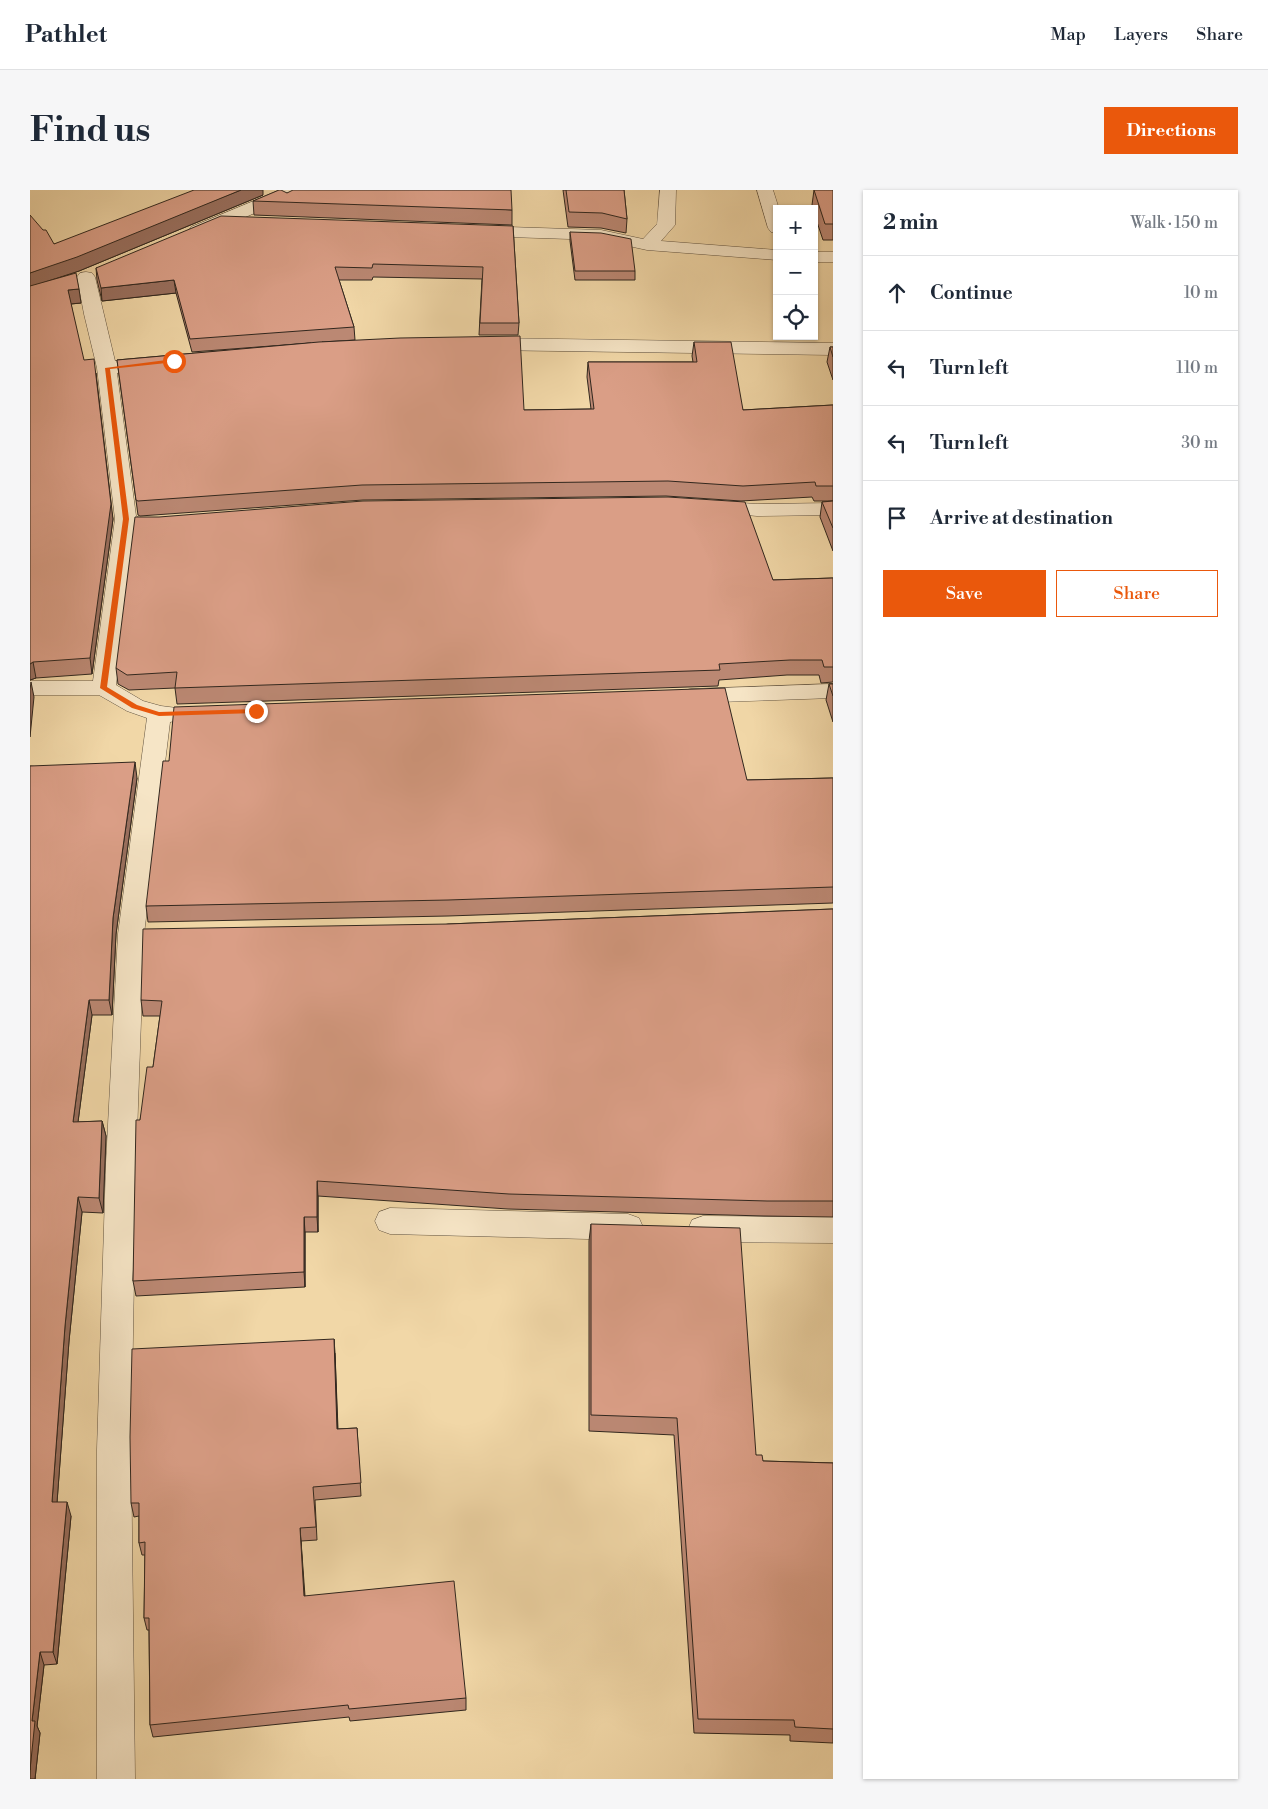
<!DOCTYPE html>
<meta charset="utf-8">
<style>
:root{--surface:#fff;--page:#f6f6f7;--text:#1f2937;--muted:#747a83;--line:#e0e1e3;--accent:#ea580c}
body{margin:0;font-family:"Libre Bodoni",serif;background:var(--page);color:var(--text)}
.controls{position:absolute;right:15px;top:15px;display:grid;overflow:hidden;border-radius:0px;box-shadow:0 1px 4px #0004}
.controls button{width:45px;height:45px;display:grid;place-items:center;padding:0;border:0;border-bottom:1px solid var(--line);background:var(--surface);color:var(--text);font:25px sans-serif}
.stop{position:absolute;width:15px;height:15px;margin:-11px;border:4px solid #ea580c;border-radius:50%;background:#fff}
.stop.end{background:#ea580c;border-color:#fff;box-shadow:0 1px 5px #0008}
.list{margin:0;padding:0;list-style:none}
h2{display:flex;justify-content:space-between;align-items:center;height:65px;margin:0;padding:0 20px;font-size:21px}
h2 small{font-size:16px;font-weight:400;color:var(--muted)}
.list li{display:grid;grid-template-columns:32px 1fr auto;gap:15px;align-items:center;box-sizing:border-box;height:75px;padding:0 20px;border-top:1px solid var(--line)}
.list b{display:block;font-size:19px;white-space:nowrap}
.list em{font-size:16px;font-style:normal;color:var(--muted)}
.actions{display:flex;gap:10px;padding:15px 20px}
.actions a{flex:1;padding:11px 0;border:1px solid var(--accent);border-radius:0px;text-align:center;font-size:18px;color:var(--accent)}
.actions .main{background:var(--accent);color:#fff}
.icon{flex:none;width:28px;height:28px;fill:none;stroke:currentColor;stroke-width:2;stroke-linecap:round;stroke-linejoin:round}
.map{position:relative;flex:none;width:803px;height:1589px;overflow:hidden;border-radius:0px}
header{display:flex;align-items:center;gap:30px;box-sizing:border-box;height:70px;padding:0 25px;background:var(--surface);border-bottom:1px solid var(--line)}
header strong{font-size:24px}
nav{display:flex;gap:28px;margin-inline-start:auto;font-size:18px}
.intro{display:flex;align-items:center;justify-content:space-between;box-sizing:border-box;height:120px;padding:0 30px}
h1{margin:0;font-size:35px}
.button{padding:12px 22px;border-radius:0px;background:var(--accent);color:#fff;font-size:18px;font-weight:700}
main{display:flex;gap:30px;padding:0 30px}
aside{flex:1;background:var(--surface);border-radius:0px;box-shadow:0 1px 4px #0004}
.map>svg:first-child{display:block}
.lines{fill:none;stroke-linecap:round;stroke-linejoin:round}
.minor-casing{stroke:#615340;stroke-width:1}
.minor{fill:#f6e5c6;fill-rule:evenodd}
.wall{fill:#bb8873;stroke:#31271e}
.shaded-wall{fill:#996f5e;stroke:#31271e}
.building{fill:#da9e86;stroke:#31271e}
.route{fill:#ea580c}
</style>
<header>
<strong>Pathlet</strong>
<nav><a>Map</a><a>Layers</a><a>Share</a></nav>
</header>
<div class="intro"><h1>Find us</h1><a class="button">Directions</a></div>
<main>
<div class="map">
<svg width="803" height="1589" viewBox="0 0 803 1589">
<rect width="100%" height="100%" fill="#f1d7a7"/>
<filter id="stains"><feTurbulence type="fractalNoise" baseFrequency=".004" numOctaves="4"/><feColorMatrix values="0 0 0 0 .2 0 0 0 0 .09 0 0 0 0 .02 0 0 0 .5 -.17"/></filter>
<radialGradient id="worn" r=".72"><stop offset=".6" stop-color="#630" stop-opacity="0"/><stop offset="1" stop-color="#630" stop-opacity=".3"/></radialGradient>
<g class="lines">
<!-- minor casing -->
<g class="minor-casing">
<path id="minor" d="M 250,0 L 272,0 L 270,4 L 173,45 L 167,46 L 161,45 L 158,41 L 161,37 Z
M 630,0 L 646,0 L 645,35 L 631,51 L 747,60 L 747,70 L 617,60 L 571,50 L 447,46 L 441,45 L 438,41 L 441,37 L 447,36 L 571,40 L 613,49 L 627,34 Z
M 727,0 L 743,0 L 749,19 L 747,19 L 747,43 L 741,42 L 738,38 Z
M 784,62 L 803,62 L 803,72 L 784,72 Z
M 56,82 L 62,83 L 65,87 L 85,171 L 126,167 L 133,169 L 136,173 L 133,177 L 87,183 L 106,326 L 110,328 L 141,328 L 149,329 L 152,334 L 149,339 L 141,340 L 105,340 L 86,495 L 113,511 L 131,516 L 155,519 L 159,524 L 155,529 L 140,532 L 114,744 L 106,973 L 101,1260 L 105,1589 L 67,1589 L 67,1260 L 76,973 L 88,744 L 117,528 L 97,521 L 69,505 L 0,505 L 0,491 L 63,491 L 85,329 L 67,178 L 54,124 L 47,87 L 50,83 Z
M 453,148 L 803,153 L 803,165 L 453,160 L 446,158 L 444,154 L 446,150 Z
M 681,311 L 727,314 L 803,313 L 803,325 L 727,326 L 674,321 L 670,317 L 674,313 Z
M 803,494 L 803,508 L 660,513 L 652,511 L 648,506 L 652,501 L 660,499 Z
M 360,1018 L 598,1024 L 609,1028 L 613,1037 L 609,1046 L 598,1050 L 360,1044 L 349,1040 L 345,1031 L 349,1022 Z
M 673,1026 L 803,1027 L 803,1053 L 673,1052 L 662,1048 L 658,1039 L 662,1030 Z"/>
</g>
<!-- minor -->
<use href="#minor" class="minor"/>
</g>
<!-- wall -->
<path class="wall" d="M 533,0 L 594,0 L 597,29 L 596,43 L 571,38 L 538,37 Z
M 784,0 L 803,0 L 803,50 L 793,50 L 784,23 L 784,19 L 783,19 L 782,15 Z
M 257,3 L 482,20 L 482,35 L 224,25 L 223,11 Z
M 233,5 L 49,81 L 28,88 L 51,113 L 41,114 L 83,329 L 62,484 L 6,488 L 0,490 L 24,54 Z
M 483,36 L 489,133 L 488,145 L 449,145 L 452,89 L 343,87 L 342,90 L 309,90 L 324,137 L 325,150 L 292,152 L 494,220 L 561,219 L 557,187 L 558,172 L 663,172 L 662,166 L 664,152 L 713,220 L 803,215 L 803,311 L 784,311 L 782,307 L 711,311 L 636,306 L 333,310 L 110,326 L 108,325 L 87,170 L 281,153 L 162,162 L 146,103 L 72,111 L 67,90 L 66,78 Z
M 540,42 L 605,81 L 605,90 L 545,90 L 540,51 Z
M 800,157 L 803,157 L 803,190 L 797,172 Z
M 803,311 L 803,361 L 790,327 L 792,312 Z
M 803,388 L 803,492 L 791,493 L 789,485 L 757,485 L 689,490 L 688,496 L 147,514 L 145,498 L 99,500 L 88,494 L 86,478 L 743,390 Z
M 799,494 L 803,494 L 803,532 L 796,510 Z
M 0,576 L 107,588 L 86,744 L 82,825 L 62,825 L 48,932 L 72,931 L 76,946 L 73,1023 L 52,1022 L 39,1151 L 27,1312 L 41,1326 L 27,1474 L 14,1475 L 7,1536 L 10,1543 L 5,1589 Z
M 803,588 L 803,713 L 418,726 L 118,732 L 116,716 L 717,590 Z
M 803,719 L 803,1027 L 734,1026 L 478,1019 L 288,1006 L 288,1042 L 275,1042 L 275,1097 L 106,1106 L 103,1091 L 110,930 L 123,877 L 130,826 L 113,826 L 111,810 L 418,734 Z
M 561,1034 L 726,1265 L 733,1271 L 803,1273 L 803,1553 L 760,1551 L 760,1545 L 664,1543 L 644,1245 L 559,1241 L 559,1051 Z
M 305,1163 L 308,1239 L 327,1238 L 331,1306 L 285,1310 L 287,1350 L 271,1351 L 275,1406 L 436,1508 L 436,1520 L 320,1531 L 319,1527 L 123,1547 L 120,1535 L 119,1440 L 117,1440 L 114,1428 L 115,1365 L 112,1365 L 109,1353 L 109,1326 L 104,1327 L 101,1313 Z"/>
<!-- shaded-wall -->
<path class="shaded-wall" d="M 211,0 L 233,0 L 233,5 L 49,81 L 0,97 L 0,83 Z
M 144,90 L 146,103 L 72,111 L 71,98 Z
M 49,99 L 51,113 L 40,114 L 38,100 Z
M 66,183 L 83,329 L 62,484 L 60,468 Z
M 3,472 L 6,488 L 0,490 L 0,474 Z
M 1,492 L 4,507 L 0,547 L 0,500 Z
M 105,572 L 107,588 L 86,744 L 82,825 L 79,810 L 83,728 Z
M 59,810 L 62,825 L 46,947 L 43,932 Z
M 72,931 L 76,946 L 73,1023 L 69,1008 Z
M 287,991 L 288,1006 L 288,1042 L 287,1027 Z
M 48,1007 L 52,1022 L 39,1151 L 26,1326 L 22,1312 L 35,1136 Z
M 274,1027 L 275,1042 L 275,1097 L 274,1082 Z
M 304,1149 L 305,1163 L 308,1253 L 307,1239 Z
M 37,1312 L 41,1326 L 27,1474 L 23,1462 Z
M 270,1338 L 271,1351 L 275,1418 L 274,1406 Z
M 10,1462 L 14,1475 L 7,1536 L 10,1543 L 5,1589 L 0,1589 L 2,1531 Z"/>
<!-- building -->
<path class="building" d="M 164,0 L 211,0 L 47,67 L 0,83 L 0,25 L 13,40 L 16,40 L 24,54 Z
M 249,0 L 251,0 L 257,3 L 263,0 L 481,0 L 482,20 L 223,11 Z
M 536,0 L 594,0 L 597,29 L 572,23 L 539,22 Z
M 784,0 L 803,0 L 803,34 L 795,34 Z
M 191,26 L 483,36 L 489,133 L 450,133 L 453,77 L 343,74 L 342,78 L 305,77 L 324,137 L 160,149 L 144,90 L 71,98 L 66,78 Z
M 540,42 L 571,43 L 601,49 L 605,81 L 545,81 Z
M 46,83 L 49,99 L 38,100 L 54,170 L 64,169 L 81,314 L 60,468 L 3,472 L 0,474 L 0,96 Z
M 490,146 L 494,220 L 564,219 L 558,172 L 667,172 L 664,152 L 701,152 L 713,220 L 803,215 L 803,296 L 786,296 L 785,292 L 713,296 L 638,291 L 332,295 L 108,311 L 106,310 L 87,170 L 289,152 L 370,148 Z
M 800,157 L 803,157 L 803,167 Z
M 638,307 L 715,312 L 743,390 L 803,388 L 803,477 L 794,477 L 792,470 L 760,470 L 689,474 L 690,480 L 145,498 L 147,482 L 97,485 L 86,478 L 105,327 L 129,327 L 333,311 Z
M 803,311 L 803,338 L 792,312 Z
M 799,494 L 803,494 L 803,506 Z
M 695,498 L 717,590 L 803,588 L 803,697 L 418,710 L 116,716 L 133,571 L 139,571 L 144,517 Z
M 105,572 L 83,728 L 79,810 L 59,810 L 43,932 L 72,931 L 69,1008 L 48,1007 L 35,1136 L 22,1312 L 37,1312 L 23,1462 L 10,1462 L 2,1531 L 5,1531 L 0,1580 L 0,576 Z
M 803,719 L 803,1011 L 737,1011 L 479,1004 L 287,991 L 287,1027 L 274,1027 L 274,1082 L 103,1091 L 106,930 L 110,930 L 117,877 L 123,877 L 132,811 L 111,810 L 113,739 L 418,734 Z
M 561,1034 L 710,1038 L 726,1265 L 732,1265 L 733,1271 L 803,1273 L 803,1539 L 765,1537 L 764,1530 L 668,1529 L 647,1228 L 561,1225 Z
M 304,1149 L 307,1239 L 327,1238 L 331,1293 L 283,1297 L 286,1337 L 270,1338 L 274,1406 L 424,1391 L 436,1508 L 319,1519 L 318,1515 L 120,1535 L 119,1428 L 114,1428 L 115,1352 L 109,1353 L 109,1313 L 101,1313 L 100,1247 L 102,1159 Z"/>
<!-- route -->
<path class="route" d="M 144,169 L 146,172 L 80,179 L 99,329 L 77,497 L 107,515 L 129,522 L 228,519 L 228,522 L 226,523 L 129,526 L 102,518 L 70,498 L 93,329 L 75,178 Z"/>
<rect width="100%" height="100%" filter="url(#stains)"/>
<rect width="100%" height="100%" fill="url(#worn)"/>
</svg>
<div class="controls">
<button>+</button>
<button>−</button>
<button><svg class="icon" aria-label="locate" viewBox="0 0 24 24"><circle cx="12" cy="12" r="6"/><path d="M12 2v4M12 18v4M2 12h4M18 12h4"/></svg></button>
</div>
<div class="stop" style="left:144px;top:171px"></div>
<div class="stop end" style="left:226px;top:521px"></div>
</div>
<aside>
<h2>2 min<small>Walk · 150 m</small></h2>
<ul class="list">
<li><svg class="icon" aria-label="ahead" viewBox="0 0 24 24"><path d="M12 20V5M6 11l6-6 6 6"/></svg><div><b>Continue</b></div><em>10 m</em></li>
<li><svg class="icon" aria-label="left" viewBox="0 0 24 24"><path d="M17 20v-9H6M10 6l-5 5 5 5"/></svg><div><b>Turn left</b></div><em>110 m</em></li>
<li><svg class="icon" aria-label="left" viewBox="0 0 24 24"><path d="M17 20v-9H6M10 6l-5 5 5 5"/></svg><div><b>Turn left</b></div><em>30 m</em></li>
<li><svg class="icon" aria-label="arrive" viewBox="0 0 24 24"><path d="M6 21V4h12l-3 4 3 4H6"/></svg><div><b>Arrive at destination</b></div></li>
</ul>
<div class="actions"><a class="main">Save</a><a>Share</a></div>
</aside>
</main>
